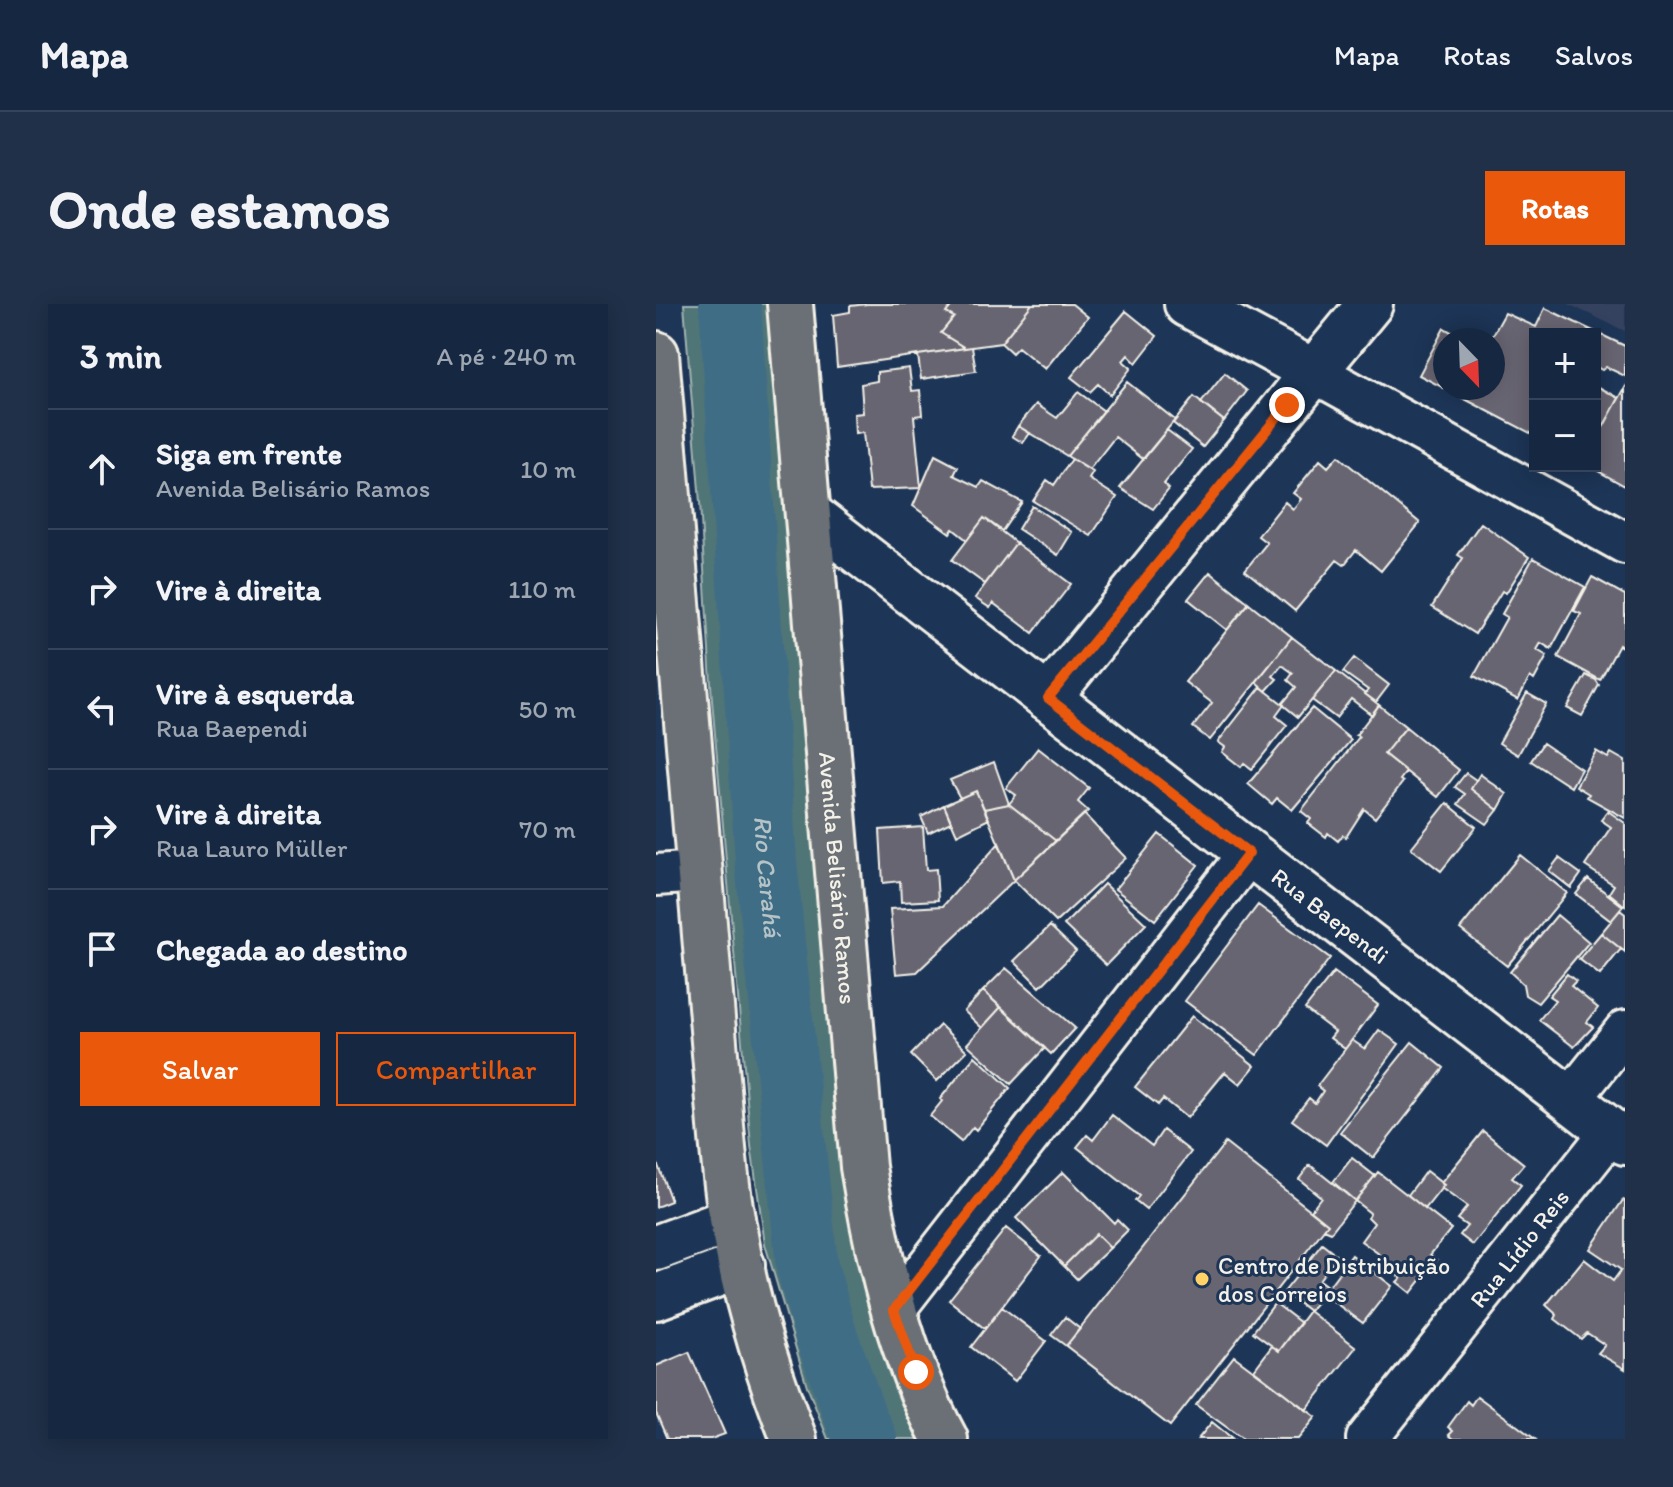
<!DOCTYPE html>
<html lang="pt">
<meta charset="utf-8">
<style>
:root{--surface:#162841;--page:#1f3048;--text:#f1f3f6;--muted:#9ea6b1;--line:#35445a;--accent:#ea580c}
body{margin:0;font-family:Itim,sans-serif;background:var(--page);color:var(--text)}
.controls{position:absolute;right:24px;top:24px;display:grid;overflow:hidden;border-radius:0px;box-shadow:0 4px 20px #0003}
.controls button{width:72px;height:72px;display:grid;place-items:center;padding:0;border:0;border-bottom:2px solid var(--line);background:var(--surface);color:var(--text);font:40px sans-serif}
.compass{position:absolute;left:777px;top:24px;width:72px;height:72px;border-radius:50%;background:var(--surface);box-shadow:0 4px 20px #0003;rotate:157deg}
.stop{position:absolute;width:24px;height:24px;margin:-18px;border:6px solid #ea580c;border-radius:50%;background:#fff}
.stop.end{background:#ea580c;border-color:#fff;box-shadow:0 2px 8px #0008}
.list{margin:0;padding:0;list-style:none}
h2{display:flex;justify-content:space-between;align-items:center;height:104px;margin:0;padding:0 32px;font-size:34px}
h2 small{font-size:26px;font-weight:400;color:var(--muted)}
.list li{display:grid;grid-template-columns:52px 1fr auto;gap:24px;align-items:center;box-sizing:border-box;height:120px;padding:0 32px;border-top:2px solid var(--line)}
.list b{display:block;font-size:30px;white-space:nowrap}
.list p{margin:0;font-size:26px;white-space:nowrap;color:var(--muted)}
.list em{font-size:26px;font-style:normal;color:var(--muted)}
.actions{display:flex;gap:16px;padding:24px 32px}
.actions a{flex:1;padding:18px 0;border:2px solid var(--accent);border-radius:0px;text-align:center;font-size:28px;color:var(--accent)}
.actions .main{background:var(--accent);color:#fff}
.icon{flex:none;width:44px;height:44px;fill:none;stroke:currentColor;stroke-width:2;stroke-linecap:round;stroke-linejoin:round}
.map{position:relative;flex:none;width:969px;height:1135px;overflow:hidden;border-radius:0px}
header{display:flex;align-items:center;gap:48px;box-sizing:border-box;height:112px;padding:0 40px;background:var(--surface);border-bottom:2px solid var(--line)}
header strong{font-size:38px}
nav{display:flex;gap:44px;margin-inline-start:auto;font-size:28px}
.intro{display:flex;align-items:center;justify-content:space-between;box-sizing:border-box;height:192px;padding:0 48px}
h1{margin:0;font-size:56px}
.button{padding:20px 36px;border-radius:0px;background:var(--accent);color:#fff;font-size:28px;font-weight:700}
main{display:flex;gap:48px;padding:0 48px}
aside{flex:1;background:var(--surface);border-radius:0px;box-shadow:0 4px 20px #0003}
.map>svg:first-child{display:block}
.built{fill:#34435f}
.green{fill:#507577;stroke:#a2b3b0;stroke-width:2}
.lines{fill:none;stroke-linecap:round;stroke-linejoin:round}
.river{stroke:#416d86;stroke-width:62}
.building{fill:#686572;stroke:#f4f1e8;stroke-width:2}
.minor-casing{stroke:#f4f1e8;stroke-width:46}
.tertiary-casing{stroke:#f4f1e8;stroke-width:50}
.secondary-casing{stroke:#f4f1e8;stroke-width:50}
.primary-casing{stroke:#f4f1e8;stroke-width:50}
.minor{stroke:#1d3557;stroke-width:40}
.tertiary{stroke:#1d3557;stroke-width:44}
.secondary{stroke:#1d3557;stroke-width:44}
.primary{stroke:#6a7074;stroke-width:44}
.route{stroke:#ea580c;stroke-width:10}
.poi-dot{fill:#ffd166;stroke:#1d3557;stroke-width:3}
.labels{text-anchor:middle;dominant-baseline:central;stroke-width:6;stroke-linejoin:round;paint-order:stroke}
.street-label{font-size:24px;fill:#f4f1e8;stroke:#1d3557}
.poi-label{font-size:24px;fill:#f4f1e8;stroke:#1d3557;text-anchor:start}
.water-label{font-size:26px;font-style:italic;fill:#b5c3c6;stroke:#1d3557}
</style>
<header>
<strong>Mapa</strong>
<nav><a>Mapa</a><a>Rotas</a><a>Salvos</a></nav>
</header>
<div class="intro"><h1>Onde estamos</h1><a class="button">Rotas</a></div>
<main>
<aside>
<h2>3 min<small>A pé · 240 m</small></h2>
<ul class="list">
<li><svg class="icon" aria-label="ahead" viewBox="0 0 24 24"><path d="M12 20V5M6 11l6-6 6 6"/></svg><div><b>Siga em frente</b><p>Avenida Belisário Ramos</p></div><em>10 m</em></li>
<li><svg class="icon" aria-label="right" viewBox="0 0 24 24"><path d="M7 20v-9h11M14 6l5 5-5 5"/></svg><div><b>Vire à direita</b></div><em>110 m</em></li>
<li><svg class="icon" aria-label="left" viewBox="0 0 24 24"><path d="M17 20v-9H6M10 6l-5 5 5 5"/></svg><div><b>Vire à esquerda</b><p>Rua Baependi</p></div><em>50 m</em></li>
<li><svg class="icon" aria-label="right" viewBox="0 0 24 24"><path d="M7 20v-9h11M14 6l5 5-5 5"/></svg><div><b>Vire à direita</b><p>Rua Lauro Müller</p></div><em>70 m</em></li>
<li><svg class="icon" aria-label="arrive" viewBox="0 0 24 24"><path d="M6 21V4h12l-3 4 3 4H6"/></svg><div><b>Chegada ao destino</b></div></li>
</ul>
<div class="actions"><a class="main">Salvar</a><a>Compartilhar</a></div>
</aside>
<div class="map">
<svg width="969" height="1135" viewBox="0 0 969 1135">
<rect width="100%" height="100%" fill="#1d3557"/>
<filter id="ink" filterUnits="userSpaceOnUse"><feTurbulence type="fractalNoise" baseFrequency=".0125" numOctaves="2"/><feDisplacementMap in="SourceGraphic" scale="16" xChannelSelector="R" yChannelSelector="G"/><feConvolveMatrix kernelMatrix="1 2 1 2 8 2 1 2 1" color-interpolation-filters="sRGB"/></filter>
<g filter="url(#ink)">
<!-- built -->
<path class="built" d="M 912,0 L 969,0 L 969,27 Z"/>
<!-- green -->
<path class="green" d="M 28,0 L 112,0 L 140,279 L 156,506 L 275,1135 L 172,1135 L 151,1082 L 109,940 L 95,842 L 56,396 L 44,199 Z"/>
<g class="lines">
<!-- river -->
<path class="river" id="s1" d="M 74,0 L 110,558 L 151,962 L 170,1031 L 201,1117 L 210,1135"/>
</g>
<!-- building -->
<path class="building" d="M 211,0 L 297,0 L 290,9 L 298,13 L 285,29 L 309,44 L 181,63 L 177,11 L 194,8 L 194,2 Z
M 297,0 L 376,0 L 345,39 L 309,44 L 285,29 L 298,13 L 290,9 Z
M 376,0 L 416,0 L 432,13 L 389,65 L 362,43 L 356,49 L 345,39 Z
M 889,4 L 933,25 L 930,30 L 879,30 L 879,125 L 876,130 L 803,92 L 808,84 L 837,84 L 837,36 L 834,36 L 849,9 L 880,23 Z
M 470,7 L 501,32 L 480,59 L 472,51 L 467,57 L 475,64 L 454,91 L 442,80 L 434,88 L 415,73 Z
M 788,24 L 810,36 L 789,36 L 789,84 L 808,84 L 803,92 L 763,71 Z
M 933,25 L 969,42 L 969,72 L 950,63 L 946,66 L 939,62 L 939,30 L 930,30 Z
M 316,43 L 320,67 L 265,75 L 262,51 Z
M 253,64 L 256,87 L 264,86 L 266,111 L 258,112 L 265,184 L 213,186 L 207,129 L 199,130 L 198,110 L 207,109 L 205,80 L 221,77 L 221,68 Z
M 569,69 L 591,87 L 568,117 L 545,99 Z
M 471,78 L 519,116 L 487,155 L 459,133 L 433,166 L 411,152 Z
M 939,81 L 963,94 L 948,122 L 943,120 L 939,128 Z
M 969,84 L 969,182 L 935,163 L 939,162 L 939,156 L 945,145 L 939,141 L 939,137 Z
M 422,88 L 448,107 L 411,152 L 362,122 L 380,100 L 401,114 Z
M 538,93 L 568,117 L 547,143 L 517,119 Z
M 362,122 L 374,129 L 367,139 L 356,132 Z
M 511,126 L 536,145 L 508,180 L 513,185 L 497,205 L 464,184 Z
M 279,151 L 302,163 L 298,171 L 323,183 L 327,177 L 366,198 L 346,227 L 328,214 L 311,236 L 297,225 L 294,229 L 257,202 Z
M 682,152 L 764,219 L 725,267 L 700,246 L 688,261 L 681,256 L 639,307 L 589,266 L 611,239 L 602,232 L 629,198 L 637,205 L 645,195 L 637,189 L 664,156 L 672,163 Z
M 416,155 L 437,168 L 433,175 L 461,193 L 435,232 L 377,197 L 391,176 L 398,181 Z
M 376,202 L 416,228 L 402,251 L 362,225 Z
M 328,214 L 360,239 L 329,280 L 296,256 Z
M 825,219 L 873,253 L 850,289 L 846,287 L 819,330 L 776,303 L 807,254 L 802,251 Z
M 360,239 L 415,280 L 377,329 L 337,299 L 334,304 L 319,294 Z
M 877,254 L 929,283 L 895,345 L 885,339 L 881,346 L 891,352 L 878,376 L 874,373 L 862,396 L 818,372 L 851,313 L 846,310 Z
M 554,268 L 593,299 L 571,326 L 532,295 Z
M 936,273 L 969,291 L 969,337 L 966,343 L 963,341 L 944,376 L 902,353 L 925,310 L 918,307 Z
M 593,299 L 636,333 L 554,436 L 537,423 L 556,399 L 529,378 Z
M 636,333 L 680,367 L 642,413 L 626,400 L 640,383 L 632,376 L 637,369 L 626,361 L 617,372 L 621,375 L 610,387 L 600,378 Z
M 698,354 L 733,381 L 720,398 L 709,390 L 712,386 L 687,368 Z
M 680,367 L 723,401 L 716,411 L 695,395 L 680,414 L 656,396 Z
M 930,371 L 940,376 L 943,381 L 926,412 L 911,404 Z
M 605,383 L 628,401 L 620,412 L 631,421 L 596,465 L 588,459 L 585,463 L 566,448 L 569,443 L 562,438 Z
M 871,389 L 890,400 L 862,451 L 843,439 Z
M 723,401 L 750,423 L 728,450 L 750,468 L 744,476 L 747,478 L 719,514 L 708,505 L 690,533 L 687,531 L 682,537 L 672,529 L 670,533 L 652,519 L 655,515 L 645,507 L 703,433 L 700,431 Z
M 656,404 L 695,436 L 636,506 L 621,494 L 616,500 L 592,480 Z
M 750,423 L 803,466 L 782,493 L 728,450 Z
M 887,439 L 925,465 L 915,483 L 875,457 Z
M 382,444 L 433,484 L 422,498 L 432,507 L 400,537 L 353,500 L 360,491 L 350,484 Z
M 940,447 L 952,454 L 955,449 L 969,457 L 969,514 L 931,493 L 933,490 L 920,482 Z
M 338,458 L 353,500 L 328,505 L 320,487 L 304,494 L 294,476 Z
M 810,469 L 820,476 L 815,485 L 842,506 L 831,520 L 802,500 L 809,490 L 799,483 Z
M 824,470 L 851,490 L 842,506 L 815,485 Z
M 320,487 L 333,515 L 301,531 L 288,501 Z
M 791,499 L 820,523 L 785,567 L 755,544 Z
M 353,500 L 400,537 L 358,576 L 328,505 Z
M 288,501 L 295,518 L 272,529 L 265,513 Z
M 952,507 L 969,519 L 969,602 L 953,589 L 958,581 L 929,562 L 955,523 L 945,516 Z
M 428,510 L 470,554 L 400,618 L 358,576 Z
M 267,523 L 270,566 L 280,565 L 282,596 L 245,598 L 244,577 L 227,579 L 224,526 Z
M 503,530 L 542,561 L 499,616 L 459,585 Z
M 343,539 L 358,576 L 261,668 L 240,670 L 234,605 L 287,602 Z
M 864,551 L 911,589 L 851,662 L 804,625 Z
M 903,554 L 925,570 L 915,584 L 893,567 Z
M 932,575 L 967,602 L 955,617 L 920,590 Z
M 448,580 L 490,620 L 450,661 L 408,621 Z
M 602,601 L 674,654 L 601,751 L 529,697 Z
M 964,606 L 969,610 L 969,648 L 945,629 Z
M 901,611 L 933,638 L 882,699 L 869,691 L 867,680 L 854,668 Z
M 394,622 L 420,647 L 384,683 L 358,657 Z
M 945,629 L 965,645 L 944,671 L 923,655 Z
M 350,664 L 419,724 L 395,750 L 327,687 Z
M 678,668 L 722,701 L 689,745 L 674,734 L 679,728 L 649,705 Z
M 911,670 L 920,677 L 915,682 L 942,704 L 931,718 L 937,723 L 918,743 L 883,716 L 899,696 L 893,692 Z
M 327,687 L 345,703 L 326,724 L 308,707 Z
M 345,703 L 389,744 L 355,780 L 311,740 Z
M 536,712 L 599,762 L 584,780 L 569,768 L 531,814 L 507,795 L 502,801 L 479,783 Z
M 284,721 L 311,747 L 281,777 L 255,751 Z
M 723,726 L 743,740 L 670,841 L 636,816 L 653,794 L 659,799 L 667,787 L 661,782 L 696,736 L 709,745 Z
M 756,738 L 788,764 L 717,854 L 684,828 Z
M 319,752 L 354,784 L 320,826 L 317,823 L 305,838 L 274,812 L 286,797 L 284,795 Z
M 456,811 L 496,842 L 507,826 L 535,848 L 490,906 L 479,897 L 483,892 L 421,843 L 431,831 L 437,836 Z
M 827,827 L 868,860 L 856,874 L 865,881 L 817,941 L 804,931 L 811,922 L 801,915 L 811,903 L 785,884 L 788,881 L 785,879 Z
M 569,839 L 672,920 L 514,1122 L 410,1042 Z
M 696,854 L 719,872 L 699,897 L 677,878 Z
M 0,856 L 15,897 L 0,903 Z
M 654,861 L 699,897 L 675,928 L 668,925 L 672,920 L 655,906 L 665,893 L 643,875 Z
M 770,867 L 788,881 L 769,905 L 752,891 Z
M 407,868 L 458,919 L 461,915 L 472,926 L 454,944 L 440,930 L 408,962 L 360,914 Z
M 722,868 L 795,925 L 774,951 L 781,956 L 755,989 L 741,978 L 745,974 L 741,971 L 745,966 L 705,937 L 718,919 L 712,913 L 714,909 L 699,897 Z
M 967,896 L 969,897 L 969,1065 L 942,1049 L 949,1041 L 931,1029 L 925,1035 L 899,1015 L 901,1011 L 890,1001 L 928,955 L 957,977 L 965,966 L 934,945 Z
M 350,924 L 385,952 L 329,1025 L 293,996 Z
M 440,930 L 454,944 L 421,975 L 408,962 Z
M 666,940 L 681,952 L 663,976 L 672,983 L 653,1007 L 628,988 Z
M 696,951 L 736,982 L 707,1019 L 667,990 Z
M 619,999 L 645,1019 L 623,1047 L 597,1028 Z
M 346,1003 L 390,1037 L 359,1077 L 315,1043 Z
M 653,1007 L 700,1043 L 650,1106 L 598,1066 L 616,1042 L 623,1047 Z
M 409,1013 L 424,1025 L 410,1042 L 395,1031 Z
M 33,1048 L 69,1130 L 55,1135 L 11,1135 L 0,1109 L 0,1062 Z
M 578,1052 L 660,1113 L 642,1135 L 587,1135 L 540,1101 Z
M 821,1092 L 879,1135 L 798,1135 L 793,1131 L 797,1127 L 792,1123 L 811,1097 L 815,1101 Z
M 556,1118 L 577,1135 L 542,1135 Z"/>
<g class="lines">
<!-- minor casing -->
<g class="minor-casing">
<g id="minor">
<path d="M 658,68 L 969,239"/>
<path d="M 0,571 L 43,568"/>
<path d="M 914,796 L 969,727"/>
<path d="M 238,1006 L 593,549"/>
<path id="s2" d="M 711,1135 L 955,828"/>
</g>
</g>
<!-- tertiary casing -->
<g class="tertiary-casing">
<g id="tertiary">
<path id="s3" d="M 153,210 L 969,838"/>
<path d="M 392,394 L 658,68"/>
<path d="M 0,944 L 76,916"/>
<path d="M 0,993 L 86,961"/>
</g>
</g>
<!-- secondary casing -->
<g class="secondary-casing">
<path id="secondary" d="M 531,0 L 658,68 L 714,0"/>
</g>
<!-- primary casing -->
<g class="primary-casing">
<g id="primary">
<path id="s4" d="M 134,0 L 207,863 C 222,955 244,1052 289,1135"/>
<path d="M 0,50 L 63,797 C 66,836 69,876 76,915 C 88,990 110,1064 138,1135"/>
</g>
</g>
<!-- minor -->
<use href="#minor" class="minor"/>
<!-- tertiary -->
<use href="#tertiary" class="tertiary"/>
<!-- secondary -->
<use href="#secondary" class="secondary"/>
<!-- primary -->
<use href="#primary" class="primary"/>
</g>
</g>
<g class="lines" filter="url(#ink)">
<!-- route -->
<path class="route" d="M 260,1068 L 238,1006 L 593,549 L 392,394 L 631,101"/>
</g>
<!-- markers -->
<circle class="poi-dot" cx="546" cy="975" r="8"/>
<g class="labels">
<!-- street labels -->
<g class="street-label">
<text stroke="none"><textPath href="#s4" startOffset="576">Avenida Belisário Ramos</textPath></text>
<text stroke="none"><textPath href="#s3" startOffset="658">Rua Baependi</textPath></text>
<text stroke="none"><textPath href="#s2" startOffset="244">Rua Lídio Reis</textPath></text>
</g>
<!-- poi labels -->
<g class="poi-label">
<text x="562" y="961">Centro de Distribuição<tspan x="562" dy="28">dos Correios</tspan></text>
</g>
<!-- water labels -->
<g class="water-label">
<text stroke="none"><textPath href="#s1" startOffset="574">Rio Carahá</textPath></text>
</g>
</g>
</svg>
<div class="controls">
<button>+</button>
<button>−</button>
</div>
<svg class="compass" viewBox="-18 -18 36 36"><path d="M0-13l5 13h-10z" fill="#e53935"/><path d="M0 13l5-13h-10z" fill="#9ea6b1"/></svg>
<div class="stop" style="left:260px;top:1068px"></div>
<div class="stop end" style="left:631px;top:101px"></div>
</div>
</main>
